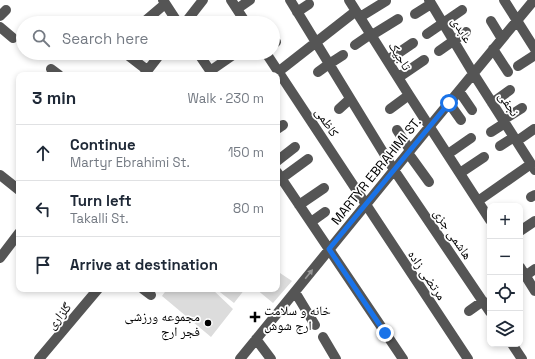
<!DOCTYPE html>
<meta charset="utf-8">
<style>
:root{--surface:#fff;--page:#f2f2f3;--text:#1f2937;--muted:#747a83;--line:#e0e1e3}
body{margin:0;font-family:"Space Grotesk","Noto Naskh Arabic",sans-serif;background:var(--page);color:var(--text)}
.controls{position:absolute;right:12px;bottom:12px;display:grid;overflow:hidden;border-radius:8px;box-shadow:0 2px 6px #0003}
.controls button{width:36px;height:36px;display:grid;place-items:center;padding:0;border:0;border-bottom:1px solid var(--line);background:var(--surface);color:var(--text);font:20px sans-serif}
.stop{position:absolute;width:12px;height:12px;margin:-9px;border:3px solid #1a73e8;border-radius:50%;background:#fff}
.stop.end{background:#1a73e8;border-color:#fff;box-shadow:0 1px 4px #0008}
.list{margin:0;padding:0;list-style:none}
h2{display:flex;justify-content:space-between;align-items:center;height:52px;margin:0;padding:0 16px;font-size:17px}
h2 small{font-size:13px;font-weight:400;color:var(--muted)}
.list li{display:grid;grid-template-columns:26px 1fr auto;gap:12px;align-items:center;box-sizing:border-box;height:56px;padding:0 16px;border-top:1px solid var(--line)}
.list b{display:block;font-size:15px;white-space:nowrap}
.list p{margin:0;font-size:13px;white-space:nowrap;color:var(--muted)}
.list em{font-size:13px;font-style:normal;color:var(--muted)}
.icon{flex:none;width:22px;height:22px;fill:none;stroke:currentColor;stroke-width:2;stroke-linecap:round;stroke-linejoin:round}
.map{position:relative;flex:none;width:535px;height:359px;overflow:hidden}
.search{position:absolute;background:var(--surface);box-shadow:0 2px 6px #0003;left:16px;top:16px;width:264px;height:44px;display:flex;align-items:center;gap:10px;box-sizing:border-box;padding:0 14px;border-radius:22px;color:var(--muted);font-size:15px}
.panel{position:absolute;background:var(--surface);box-shadow:0 2px 6px #0003;left:16px;top:72px;width:264px;height:220px;border-radius:8px}
.map>svg:first-child{display:block}
.green{fill:#dcdcdc}
.lines{fill:none;stroke-linecap:round;stroke-linejoin:round}
.minor{stroke:#555;stroke-width:10}
.oneway{fill:#999}
.route{stroke:#1a73e8;stroke-width:5}
.poi-dot{fill:#000;stroke:#fff;stroke-width:1.5}
.labels{text-anchor:middle;dominant-baseline:central;stroke-width:3.5;stroke-linejoin:round;paint-order:stroke}
.street-label{font-size:13px;fill:#000;stroke:#fff}
.poi-label{font-size:13px;fill:#000;stroke:#fff;text-anchor:start}
</style>
<div class="map">
<svg width="535" height="359" viewBox="0 0 535 359">
<rect width="100%" height="100%" fill="#fff"/>
<!-- green -->
<path class="green" d="M 277,271 L 292,281 L 273,303 L 256,289 L 277,289 Z
M 167,289 L 212,289 L 233,309 L 211,337 L 162,296 Z
M 216,289 L 245,289 L 234,303 Z"/>
<g class="lines">
<!-- minor -->
<path class="minor" d="M 163,0 L 178,23
M 231,0 L 246,23
M 290,0 L 394,170 L 490,312
M 349,0 L 409,95 L 490,220
M 429,0 L 473,73 L 535,170
M 504,0 L 535,49
M 237,9 L 250,0
M 297,12 L 309,4
M 415,14 L 431,4
M 0,16 L 6,10
M 360,17 L 386,1
M 145,21 L 165,4
M 491,21 L 502,39
M 185,23 L 203,0
M 0,27 L 13,38
M 427,34 L 462,10
M 372,35 L 398,19
M 273,44 L 276,42
M 355,45 L 371,34
M 493,49 L 508,72
M 439,51 L 466,32
M 125,53 L 147,70
M 198,53 L 213,75
M 266,53 L 468,359
M 388,60 L 413,43
M 518,66 L 535,55
M 51,69 L 59,75
M 210,71 L 236,53
M 278,72 L 356,11
M 318,72 L 329,64 L 343,55
M 144,75 L 161,53
M 399,77 L 424,60
M 459,91 L 472,110
M 449,103 L 461,120
M 492,103 L 510,90
M 339,109 L 350,99
M 390,109 L 409,95
M 503,120 L 522,108
M 277,129 L 283,125
M 397,130 L 410,150
M 491,132 L 505,123
M 517,141 L 534,129
M 500,146 L 514,137
M 408,153 L 429,182
M 448,154 L 471,138
M 277,161 L 295,147
M 277,172 L 403,359
M 460,173 L 484,157
M 0,175 L 19,190
M 282,178 L 308,159
M 531,197 L 535,195
M 478,201 L 531,164
M 299,205 L 324,188
M 311,222 L 325,212
M 520,231 L 535,221
M 0,258 L 19,233
M 520,267 L 535,291
M 525,276 L 535,269
M 143,289 L 151,295
M 295,292 L 315,325
M 469,311 L 483,301
M 323,337 L 336,359
M 256,339 L 271,359
M 512,344 L 522,359
M 39,359 L 98,289
M 240,359 L 430,126 L 534,0"/>
</g>
<!-- one-way arrows -->
<defs><path id="oneway-solid" d="M-6-.8H1V-3.2L6.5 0L1 3.2V.8H-6Z"/></defs>
<use class="oneway" href="#oneway-solid" transform="translate(309 274) rotate(-51)"/>
<g class="lines">
<!-- route -->
<path class="route" d="M 385,333 L 329,249 L 449,103"/>
</g>
<!-- markers -->
<g class="poi-dot">
<path d="M253 311h4v4h4v4h-4v4h-4v-4h-4v-4h4z"/>
<circle cx="208" cy="323" r="4"/>
</g>
<g class="labels">
<!-- street labels -->
<g class="street-label">
<text transform="translate(462 30) rotate(59)">عابدی</text>
<text transform="translate(400 56) rotate(58)">تاجیک</text>
<text transform="translate(509 104) rotate(57)">نجفی</text>
<text transform="translate(327 122) rotate(57)">کاظمی</text>
<text transform="translate(376 171) rotate(-51)">MARTYR EBRAHIMI ST.</text>
<text transform="translate(453 234) rotate(56)">هاشمی جزی</text>
<text transform="translate(427 275) rotate(56)">مرتضی زاده</text>
<text transform="translate(59 316) rotate(-50)">گلزاری</text>
</g>
<!-- poi labels -->
<g class="poi-label">
<text x="264" y="310">خانه و سلامت<tspan x="264" dy="15">ارج شوش</tspan></text>
<text x="200" y="316" text-anchor="end">مجموعه ورزشی<tspan x="200" dy="15">فجر ارج</tspan></text>
</g>
</g>
</svg>
<div class="controls">
<button>+</button>
<button>−</button>
<button><svg class="icon" aria-label="locate" viewBox="0 0 24 24"><circle cx="12" cy="12" r="6"/><path d="M12 2v4M12 18v4M2 12h4M18 12h4"/></svg></button>
<button><svg class="icon" aria-label="layers" viewBox="0 0 24 24"><path d="M12 4l9 5-9 5-9-5zM3 14l9 5 9-5"/></svg></button>
</div>
<div class="stop" style="left:449px;top:103px"></div>
<div class="stop end" style="left:385px;top:333px"></div>
<div class="search"><svg class="icon" aria-label="search" viewBox="0 0 24 24"><circle cx="10" cy="10" r="6"/><path d="M15 15l6 6"/></svg>Search here</div>
<section class="panel">
<h2>3 min<small>Walk · 230 m</small></h2>
<ul class="list">
<li><svg class="icon" aria-label="ahead" viewBox="0 0 24 24"><path d="M12 20V5M6 11l6-6 6 6"/></svg><div><b>Continue</b><p>Martyr Ebrahimi St.</p></div><em>150 m</em></li>
<li><svg class="icon" aria-label="left" viewBox="0 0 24 24"><path d="M17 20v-9H6M10 6l-5 5 5 5"/></svg><div><b>Turn left</b><p>Takalli St.</p></div><em>80 m</em></li>
<li><svg class="icon" aria-label="arrive" viewBox="0 0 24 24"><path d="M6 21V4h12l-3 4 3 4H6"/></svg><div><b>Arrive at destination</b></div></li>
</ul>
</section>
</div>
